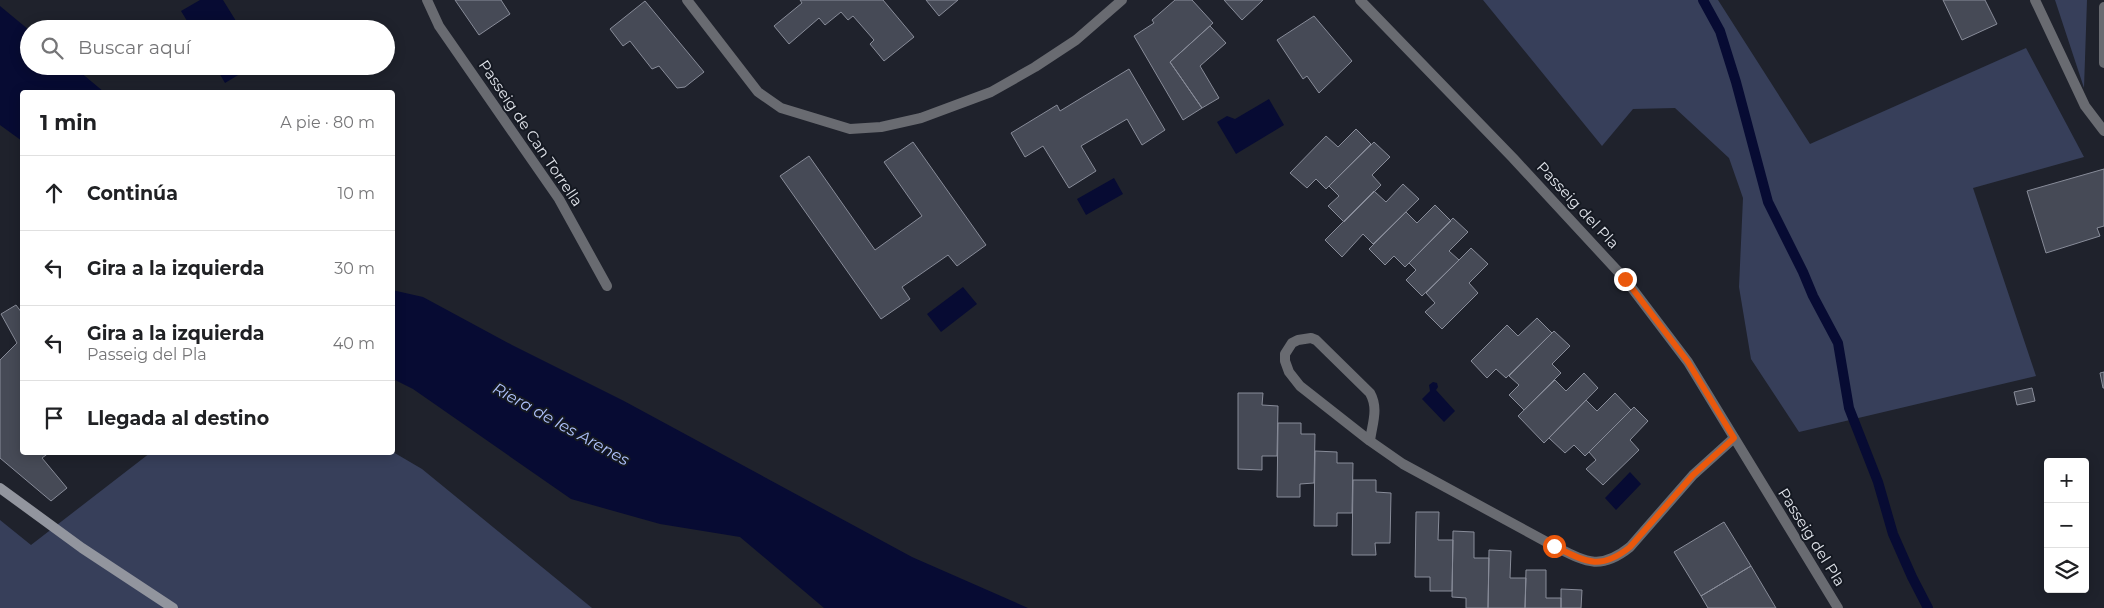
<!DOCTYPE html>
<html lang="es">
<meta charset="utf-8">
<style>
:root{--surface:#fff;--page:#f6f6f6;--text:#202124;--muted:#757577;--line:#e0e0e0}
body{margin:0;font-family:Montserrat,sans-serif;background:var(--page);color:var(--text)}
.controls{position:absolute;right:15px;bottom:15px;display:grid;overflow:hidden;border-radius:5px;box-shadow:0 2px 12px #0003}
.controls button{width:45px;height:45px;display:grid;place-items:center;padding:0;border:0;border-bottom:1px solid var(--line);background:var(--surface);color:var(--text);font:25px sans-serif}
.stop{position:absolute;width:15px;height:15px;margin:-11px;border:4px solid #ea580c;border-radius:50%;background:#fff}
.stop.end{background:#ea580c;border-color:#fff;box-shadow:0 1px 5px #0008}
.list{margin:0;padding:0;list-style:none}
h2{display:flex;justify-content:space-between;align-items:center;height:65px;margin:0;padding:0 20px;font-size:21px}
h2 small{font-size:16px;font-weight:400;color:var(--muted)}
.list li{display:grid;grid-template-columns:32px 1fr auto;gap:15px;align-items:center;box-sizing:border-box;height:75px;padding:0 20px;border-top:1px solid var(--line)}
.list b{display:block;font-size:19px;white-space:nowrap}
.list p{margin:0;font-size:16px;white-space:nowrap;color:var(--muted)}
.list em{font-size:16px;font-style:normal;color:var(--muted)}
.icon{flex:none;width:28px;height:28px;fill:none;stroke:currentColor;stroke-width:2;stroke-linecap:round;stroke-linejoin:round}
.map{position:relative;flex:none;width:2104px;height:608px;overflow:hidden}
.search{position:absolute;background:var(--surface);box-shadow:0 2px 12px #0003;left:20px;top:20px;width:375px;height:55px;display:flex;align-items:center;gap:12px;box-sizing:border-box;padding:0 18px;border-radius:28px;color:var(--muted);font-size:19px}
.panel{position:absolute;background:var(--surface);box-shadow:0 2px 12px #0003;left:20px;top:90px;width:375px;height:365px;border-radius:5px}
.map>svg:first-child{display:block}
.green{fill:#373f5a}
.water{fill:#070b33}
.lines{fill:none;stroke-linecap:round;stroke-linejoin:round}
.stream{stroke:#070b33;stroke-width:10}
.building{fill:#464a56;stroke:#888c99}
.lane{stroke:#696b71;stroke-width:10}
.street{stroke:#696b71;stroke-width:10}
.secondary{stroke:#92959e;stroke-width:10}
.route{stroke:#ea580c;stroke-width:6}
.labels{text-anchor:middle;dominant-baseline:central;stroke-width:4;stroke-linejoin:round;paint-order:stroke}
.street-label{font-size:15px;fill:#e0e3ea;stroke:#151922}
.water-label{font-size:16px;font-style:italic;fill:#afc2fc;stroke:#151922}
</style>
<div class="map">
<svg width="2104" height="608" viewBox="0 0 2104 608">
<rect width="100%" height="100%" fill="#1f222c"/>
<!-- green -->
<path class="green" d="M 1483,0 L 1718,0 L 1810,144 L 2026,48 L 2084,157 L 1973,188 L 2036,376 L 1799,432 L 1751,359 L 1739,287 L 1743,198 L 1729,158 L 1675,108 L 1633,109 L 1602,146 Z
M 2055,0 L 2087,0 L 2084,88 L 2056,3 Z
M 393,452 L 422,469 L 592,608 L 0,608 L 0,520 L 31,545 L 150,453 Z"/>
<!-- water -->
<path class="water" d="M 200,0 L 223,0 L 241,29 L 192,29 L 181,11 Z
M 0,6 L 29,30 L 29,66 L 73,66 L 104,92 L 22,92 L 22,141 L 0,125 Z
M 215,66 L 253,66 L 225,83 Z
M 1269,99 L 1284,125 L 1236,154 L 1217,122 L 1227,116 L 1235,119 Z
M 1114,178 L 1123,194 L 1086,215 L 1077,199 Z
M 963,287 L 977,304 L 941,332 L 927,314 Z
M 392,290 L 423,297 L 512,345 L 624,401 L 912,557 L 1028,608 L 824,608 L 740,537 L 660,524 L 571,499 L 413,389 L 393,379 Z
M 1433,382 L 1437,383 L 1438,387 L 1436,390 L 1455,411 L 1444,422 L 1422,399 L 1430,391 L 1429,385 Z
M 1630,472 L 1641,484 L 1616,510 L 1605,498 Z"/>
<g class="lines">
<!-- stream -->
<path class="stream" d="M 1703,0 L 1720,31 L 1736,82 L 1768,202 L 1803,272 L 1813,296 L 1838,343 L 1849,408 L 1878,482 L 1893,534 L 1912,577 L 1928,608"/>
</g>
<!-- building -->
<path class="building" d="M 455,0 L 501,0 L 510,14 L 479,35 Z
M 800,0 L 883,0 L 914,37 L 884,61 L 870,44 L 874,40 L 853,16 L 848,20 L 841,12 L 825,25 L 819,18 L 789,44 L 774,26 L 802,3 Z
M 926,0 L 958,0 L 939,16 Z
M 1175,0 L 1192,0 L 1213,23 L 1170,62 L 1202,108 L 1183,120 L 1134,36 L 1154,23 L 1152,20 Z
M 1224,0 L 1263,0 L 1242,20 Z
M 1943,0 L 1985,0 L 1997,24 L 1962,40 Z
M 645,1 L 704,72 L 685,87 L 677,88 L 659,66 L 652,69 L 630,41 L 623,46 L 610,29 Z
M 1314,16 L 1352,61 L 1319,93 L 1307,76 L 1303,79 L 1277,40 Z
M 1210,26 L 1226,43 L 1200,66 L 1219,98 L 1202,108 L 1170,62 Z
M 1129,69 L 1165,130 L 1142,145 L 1127,119 L 1081,146 L 1096,171 L 1069,188 L 1043,146 L 1025,157 L 1011,133 L 1057,105 L 1060,111 Z
M 1356,129 L 1371,144 L 1326,189 L 1316,179 L 1307,188 L 1290,173 L 1326,136 L 1338,147 Z
M 913,142 L 986,245 L 957,266 L 948,255 L 902,287 L 910,299 L 881,319 L 780,176 L 809,156 L 875,250 L 922,216 L 884,162 Z
M 1374,142 L 1390,157 L 1372,175 L 1381,185 L 1344,222 L 1328,206 L 1339,196 L 1329,186 Z
M 2104,169 L 2104,226 L 2097,228 L 2100,236 L 2046,253 L 2027,191 Z
M 1403,184 L 1419,199 L 1373,244 L 1363,234 L 1342,257 L 1325,240 L 1374,191 L 1386,202 Z
M 1435,205 L 1451,221 L 1405,267 L 1394,256 L 1385,265 L 1369,249 L 1406,212 L 1417,223 Z
M 1453,218 L 1468,232 L 1449,251 L 1459,260 L 1422,296 L 1406,280 L 1416,270 L 1409,263 Z
M 1471,248 L 1488,264 L 1469,283 L 1478,293 L 1442,329 L 1425,312 L 1435,303 L 1426,293 Z
M 16,305 L 22,313 L 22,452 L 50,452 L 42,458 L 67,488 L 51,501 L 0,458 L 0,360 L 17,343 L 1,314 Z
M 1537,318 L 1552,333 L 1506,378 L 1496,369 L 1487,378 L 1471,361 L 1507,325 L 1518,336 Z
M 1554,331 L 1570,346 L 1552,364 L 1561,373 L 1524,410 L 1509,395 L 1519,385 L 1509,376 Z
M 2104,372 L 2104,388 L 2103,388 L 2100,373 Z
M 1584,373 L 1598,388 L 1544,443 L 1518,416 L 1555,380 L 1566,391 Z
M 2032,388 L 2035,401 L 2017,405 L 2014,392 Z
M 1238,393 L 1263,393 L 1262,405 L 1278,406 L 1277,456 L 1262,456 L 1262,470 L 1238,469 Z
M 1615,393 L 1631,410 L 1585,456 L 1574,445 L 1565,453 L 1549,438 L 1586,400 L 1597,411 Z
M 1634,407 L 1648,421 L 1630,440 L 1639,450 L 1603,485 L 1586,469 L 1596,460 L 1589,452 Z
M 1278,423 L 1301,423 L 1301,434 L 1315,434 L 1314,483 L 1300,484 L 1300,497 L 1277,497 Z
M 1315,451 L 1337,452 L 1337,463 L 1353,463 L 1352,513 L 1337,513 L 1337,526 L 1314,526 Z
M 1353,480 L 1376,480 L 1376,492 L 1391,493 L 1390,543 L 1375,543 L 1376,555 L 1352,555 Z
M 1416,512 L 1439,512 L 1438,540 L 1453,540 L 1452,591 L 1430,591 L 1430,577 L 1415,577 Z
M 1724,522 L 1751,566 L 1701,596 L 1674,552 Z
M 1453,531 L 1474,532 L 1474,558 L 1489,558 L 1488,608 L 1466,608 L 1466,598 L 1452,597 Z
M 1489,550 L 1511,551 L 1510,578 L 1526,578 L 1525,608 L 1488,608 Z
M 1751,566 L 1776,608 L 1708,608 L 1701,596 Z
M 1526,570 L 1546,570 L 1546,598 L 1561,598 L 1561,608 L 1525,608 Z
M 1561,589 L 1582,590 L 1581,608 L 1561,608 Z"/>
<g class="lines">
<!-- lane -->
<path class="lane" d="M 1370,441 C 1372,424 1379,409 1370,393 L 1316,340 L 1311,338 L 1298,340 L 1292,343 L 1285,354 L 1285,361 L 1289,372 L 1300,386 L 1370,441 L 1403,464 L 1554,546 C 1586,562 1600,571 1630,547 L 1693,475 L 1734,438"/>
<!-- street -->
<path class="street" d="M 427,0 L 439,26 L 559,199 L 607,286
M 687,0 L 758,92 L 781,108 L 850,129 L 881,127 L 921,118 L 991,92 L 1035,67 L 1076,40 L 1122,0
M 1360,0 L 1513,158 L 1625,279 L 1688,362 L 1838,608
M 2035,0 L 2085,106 L 2104,131
M 2104,7 L 2104,63"/>
<!-- secondary -->
<path class="secondary" d="M 0,488 L 82,548 L 173,608"/>
</g>
<g class="lines">
<!-- route -->
<path class="route" d="M 1554,546 C 1586,562 1600,571 1630,547 L 1693,475 L 1734,438 L 1688,362 L 1625,279"/>
</g>
<g class="labels">
<!-- street labels -->
<g class="street-label">
<text transform="translate(531 133) rotate(56)">Passeig de Can Torrella</text>
<text transform="translate(1578 205) rotate(47)">Passeig del Pla</text>
<text transform="translate(1812 537) rotate(58)">Passeig del Pla</text>
</g>
<!-- water labels -->
<g class="water-label">
<text transform="translate(561 424) rotate(29)">Riera de les Arenes</text>
</g>
</g>
</svg>
<div class="controls">
<button>+</button>
<button>−</button>
<button><svg class="icon" aria-label="layers" viewBox="0 0 24 24"><path d="M12 4l9 5-9 5-9-5zM3 14l9 5 9-5"/></svg></button>
</div>
<div class="stop" style="left:1554px;top:546px"></div>
<div class="stop end" style="left:1625px;top:279px"></div>
<div class="search"><svg class="icon" aria-label="search" viewBox="0 0 24 24"><circle cx="10" cy="10" r="6"/><path d="M15 15l6 6"/></svg>Buscar aquí</div>
<section class="panel">
<h2>1 min<small>A pie · 80 m</small></h2>
<ul class="list">
<li><svg class="icon" aria-label="ahead" viewBox="0 0 24 24"><path d="M12 20V5M6 11l6-6 6 6"/></svg><div><b>Continúa</b></div><em>10 m</em></li>
<li><svg class="icon" aria-label="left" viewBox="0 0 24 24"><path d="M17 20v-9H6M10 6l-5 5 5 5"/></svg><div><b>Gira a la izquierda</b></div><em>30 m</em></li>
<li><svg class="icon" aria-label="left" viewBox="0 0 24 24"><path d="M17 20v-9H6M10 6l-5 5 5 5"/></svg><div><b>Gira a la izquierda</b><p>Passeig del Pla</p></div><em>40 m</em></li>
<li><svg class="icon" aria-label="arrive" viewBox="0 0 24 24"><path d="M6 21V4h12l-3 4 3 4H6"/></svg><div><b>Llegada al destino</b></div></li>
</ul>
</section>
</div>
